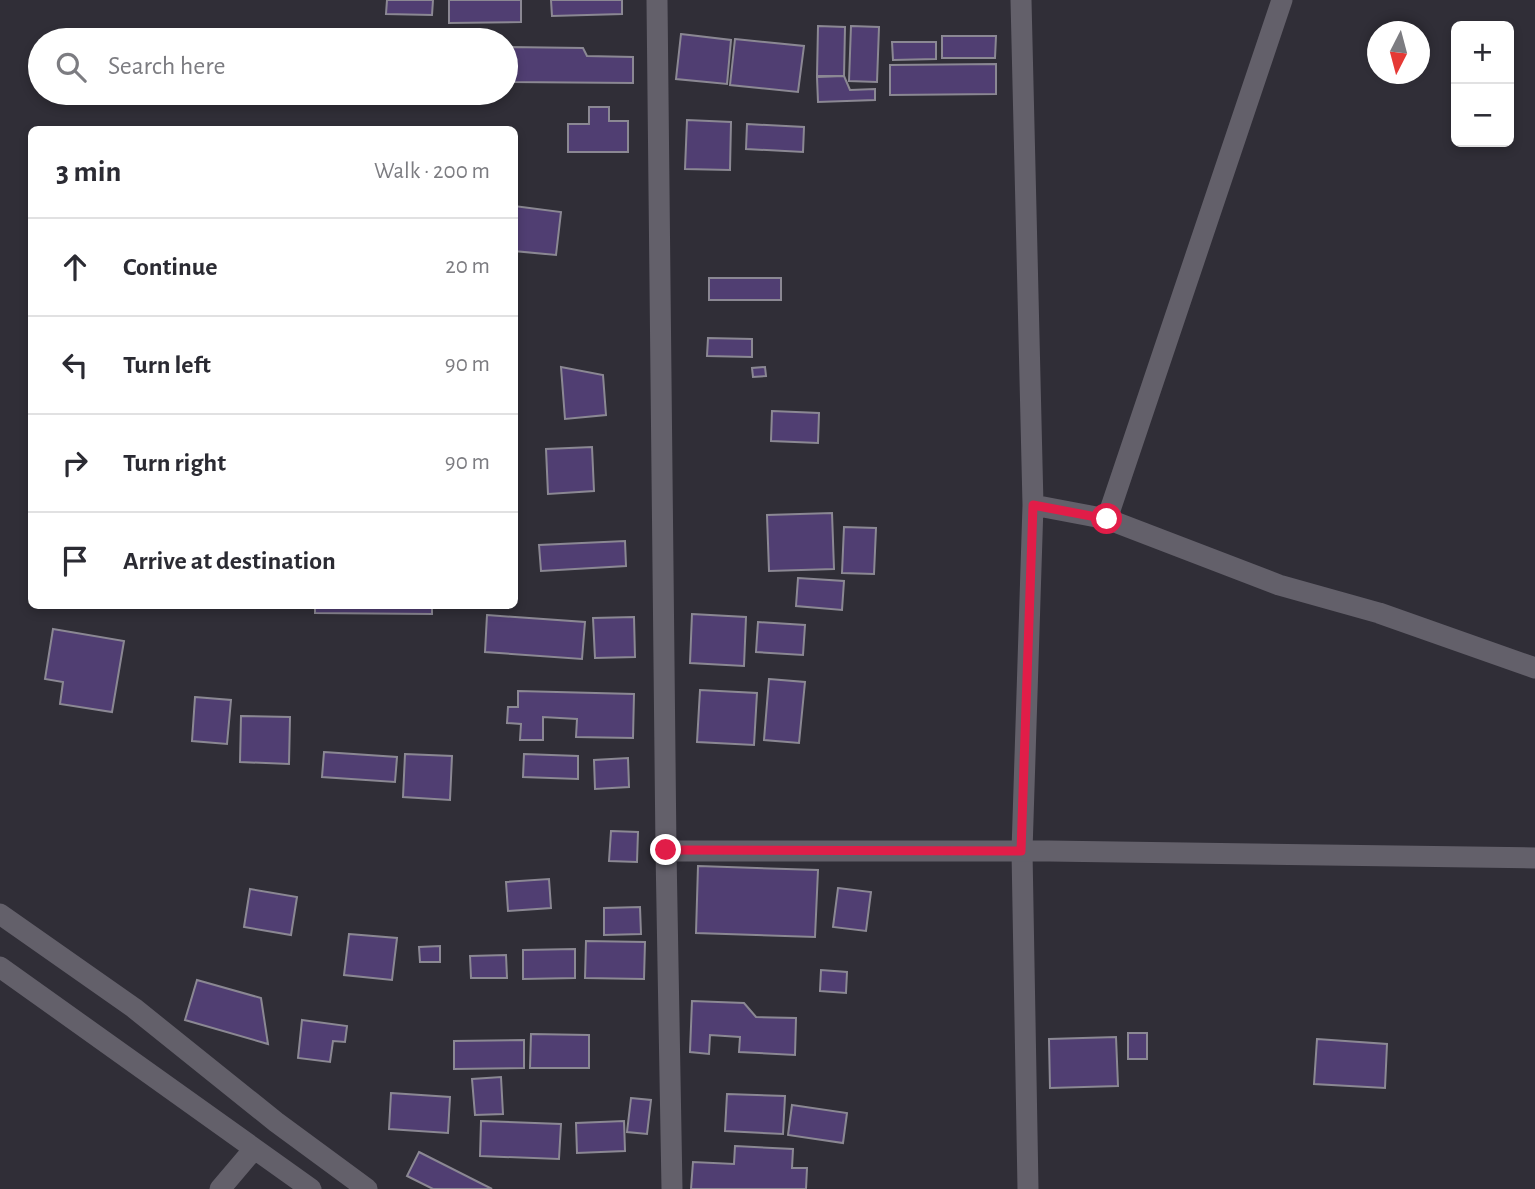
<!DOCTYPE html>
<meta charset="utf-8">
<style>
:root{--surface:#fff;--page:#f2f2f3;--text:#2b2b33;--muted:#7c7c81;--line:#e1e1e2}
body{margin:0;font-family:"Alegreya Sans",sans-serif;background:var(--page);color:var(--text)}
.controls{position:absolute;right:21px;top:21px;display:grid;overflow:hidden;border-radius:10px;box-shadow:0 4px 10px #0003}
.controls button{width:63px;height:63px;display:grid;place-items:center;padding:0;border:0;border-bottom:2px solid var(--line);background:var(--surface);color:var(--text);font:35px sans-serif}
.compass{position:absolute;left:1367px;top:21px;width:63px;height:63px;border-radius:50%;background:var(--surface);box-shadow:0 4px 10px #0003;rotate:186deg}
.stop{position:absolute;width:21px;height:21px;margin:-16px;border:5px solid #e11d48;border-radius:50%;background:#fff}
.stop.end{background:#e11d48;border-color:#fff;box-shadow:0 2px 7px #0008}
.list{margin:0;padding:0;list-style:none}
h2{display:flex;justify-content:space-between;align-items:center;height:91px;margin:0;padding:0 28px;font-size:30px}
h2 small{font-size:23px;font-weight:400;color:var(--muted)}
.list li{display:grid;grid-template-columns:46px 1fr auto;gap:21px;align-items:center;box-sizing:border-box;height:98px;padding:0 28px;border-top:2px solid var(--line)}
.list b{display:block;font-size:26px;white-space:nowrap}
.list em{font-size:23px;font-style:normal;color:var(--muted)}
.icon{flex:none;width:38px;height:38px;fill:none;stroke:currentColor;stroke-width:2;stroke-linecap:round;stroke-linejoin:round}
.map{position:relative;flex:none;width:1535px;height:1189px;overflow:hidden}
.search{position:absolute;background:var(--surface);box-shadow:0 4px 10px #0003;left:28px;top:28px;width:490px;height:77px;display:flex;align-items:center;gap:18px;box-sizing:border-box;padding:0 24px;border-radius:38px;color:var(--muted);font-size:26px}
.panel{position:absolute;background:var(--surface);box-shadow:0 4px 10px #0003;left:28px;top:126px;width:490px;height:483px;border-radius:10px}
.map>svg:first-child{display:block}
.building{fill:#503e72;stroke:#8b8893;stroke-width:2}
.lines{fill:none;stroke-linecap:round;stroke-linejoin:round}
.street{stroke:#63606a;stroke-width:21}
.secondary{stroke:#63606a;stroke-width:21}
.route{stroke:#e11d48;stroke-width:9}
</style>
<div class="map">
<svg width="1535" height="1189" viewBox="0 0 1535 1189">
<rect width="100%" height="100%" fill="#302e37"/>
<!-- building -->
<path class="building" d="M 387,0 L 433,0 L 432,15 L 386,14 Z
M 449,0 L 521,0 L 521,22 L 449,23 Z
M 551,0 L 622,0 L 622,14 L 552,16 Z
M 818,26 L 845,27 L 844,76 L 817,76 Z
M 851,26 L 879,27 L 877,82 L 849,81 Z
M 681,34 L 731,40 L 727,84 L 676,79 Z
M 942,36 L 996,36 L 995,58 L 942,58 Z
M 735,39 L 804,46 L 798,92 L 730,85 Z
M 892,42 L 936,42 L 936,59 L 893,60 Z
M 508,47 L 583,48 L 587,56 L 633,57 L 633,83 L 508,82 Z
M 996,64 L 996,94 L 890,95 L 890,65 Z
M 844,76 L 850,90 L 875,89 L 875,100 L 818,102 L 817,77 Z
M 589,107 L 609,107 L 609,121 L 628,121 L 628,152 L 568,152 L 568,124 L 589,124 Z
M 687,120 L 731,122 L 730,170 L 685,169 Z
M 747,124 L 804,127 L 803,152 L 746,149 Z
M 514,206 L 561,212 L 556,255 L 514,251 Z
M 709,278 L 781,278 L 781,300 L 709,300 Z
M 708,338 L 752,339 L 752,357 L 707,356 Z
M 561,367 L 603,375 L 606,415 L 565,419 Z
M 765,367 L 766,376 L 753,377 L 752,368 Z
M 772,411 L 819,413 L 818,443 L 771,441 Z
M 592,447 L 594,491 L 548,494 L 546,449 Z
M 832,513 L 834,569 L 769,571 L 767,515 Z
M 844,527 L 876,528 L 874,574 L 842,573 Z
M 625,541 L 626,566 L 541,571 L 539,545 Z
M 798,578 L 844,581 L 842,610 L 796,606 Z
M 315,606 L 432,606 L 432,614 L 315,613 Z
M 692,614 L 746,617 L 744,666 L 690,663 Z
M 487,615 L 585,622 L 582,659 L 485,652 Z
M 634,617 L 635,657 L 595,658 L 593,618 Z
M 758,622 L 805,625 L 803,655 L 756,652 Z
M 53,629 L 124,641 L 112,712 L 60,704 L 63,682 L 45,679 Z
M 769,679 L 805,682 L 799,743 L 764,740 Z
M 700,690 L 757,693 L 754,745 L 697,742 Z
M 518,691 L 634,694 L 633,738 L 576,737 L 577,719 L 543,717 L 543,740 L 520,740 L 521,724 L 507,723 L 508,707 L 518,707 Z
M 195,697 L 231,700 L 227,744 L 192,741 Z
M 241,716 L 290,717 L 289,764 L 240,762 Z
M 324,752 L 397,757 L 395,782 L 322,777 Z
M 405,754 L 452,756 L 450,800 L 403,797 Z
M 524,754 L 578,756 L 578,779 L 523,777 Z
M 628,758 L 629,787 L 595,789 L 594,760 Z
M 611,831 L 638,832 L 637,862 L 609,861 Z
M 698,866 L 818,870 L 815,937 L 696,933 Z
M 549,879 L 551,908 L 508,911 L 506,882 Z
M 838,888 L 871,892 L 866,931 L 833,927 Z
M 250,889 L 297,897 L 291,935 L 244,927 Z
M 640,907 L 641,934 L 604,935 L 604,908 Z
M 349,934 L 397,938 L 392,980 L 344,975 Z
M 586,941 L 645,942 L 644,979 L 585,978 Z
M 440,946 L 440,962 L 420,962 L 419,947 Z
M 575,949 L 575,978 L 523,979 L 523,950 Z
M 506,955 L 507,978 L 471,978 L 470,956 Z
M 821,970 L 847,972 L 846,993 L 820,991 Z
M 197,980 L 261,998 L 268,1044 L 185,1020 Z
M 692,1001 L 744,1003 L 756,1017 L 796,1018 L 795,1055 L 739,1052 L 740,1037 L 710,1035 L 709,1054 L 690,1052 Z
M 302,1020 L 347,1026 L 345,1042 L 333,1041 L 330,1062 L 298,1058 Z
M 1128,1033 L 1147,1033 L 1147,1059 L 1128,1059 Z
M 531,1034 L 589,1035 L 589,1068 L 530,1068 Z
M 1116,1037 L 1118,1086 L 1050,1088 L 1049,1039 Z
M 1317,1039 L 1387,1044 L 1385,1088 L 1314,1084 Z
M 524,1040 L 524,1068 L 454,1069 L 454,1041 Z
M 501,1077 L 503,1114 L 475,1115 L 472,1079 Z
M 391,1093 L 450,1097 L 448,1133 L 389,1129 Z
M 727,1094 L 785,1096 L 783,1134 L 725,1131 Z
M 631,1098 L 651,1100 L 647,1134 L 627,1132 Z
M 792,1105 L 847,1113 L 843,1143 L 788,1135 Z
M 481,1121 L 561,1124 L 559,1159 L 480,1156 Z
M 624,1121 L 625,1151 L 577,1153 L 576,1123 Z
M 735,1146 L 793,1149 L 792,1168 L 807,1168 L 806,1189 L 691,1189 L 693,1162 L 734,1164 Z
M 419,1152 L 492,1189 L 433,1189 L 407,1176 Z"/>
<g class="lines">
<!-- street -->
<path class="street" d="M 1021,0 L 1033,505 L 1022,851 L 1028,1189
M 1033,505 L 1107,519 L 1279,585 L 1379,613 L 1535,668
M 1107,519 L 1282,0
M 0,967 L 311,1189
M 220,1189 L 254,1149"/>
<!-- secondary -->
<path class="secondary" d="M 657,0 L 666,851 L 672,1189
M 666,851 L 1049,851 L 1535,858
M 0,914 L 134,1008 L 276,1122 L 367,1189"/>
</g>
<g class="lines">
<!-- route -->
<path class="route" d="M 666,850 L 1021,851 L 1033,505 L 1107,519"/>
</g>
</svg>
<div class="controls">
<button>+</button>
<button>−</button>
</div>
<svg class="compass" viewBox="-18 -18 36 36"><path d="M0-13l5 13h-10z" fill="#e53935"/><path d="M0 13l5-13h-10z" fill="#7c7c81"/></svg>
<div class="stop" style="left:1107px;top:519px"></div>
<div class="stop end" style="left:666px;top:850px"></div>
<div class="search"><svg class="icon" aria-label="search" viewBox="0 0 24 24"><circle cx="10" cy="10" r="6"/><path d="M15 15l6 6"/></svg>Search here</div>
<section class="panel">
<h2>3 min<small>Walk · 200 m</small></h2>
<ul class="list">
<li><svg class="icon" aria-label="ahead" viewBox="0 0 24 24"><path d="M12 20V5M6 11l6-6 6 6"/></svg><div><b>Continue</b></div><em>20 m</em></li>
<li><svg class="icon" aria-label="left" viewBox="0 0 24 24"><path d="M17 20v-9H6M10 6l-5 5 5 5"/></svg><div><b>Turn left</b></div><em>90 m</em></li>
<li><svg class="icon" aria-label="right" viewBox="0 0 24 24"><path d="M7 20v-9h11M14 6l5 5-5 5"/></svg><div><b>Turn right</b></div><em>90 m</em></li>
<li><svg class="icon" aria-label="arrive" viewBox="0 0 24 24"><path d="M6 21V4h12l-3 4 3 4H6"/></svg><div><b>Arrive at destination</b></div></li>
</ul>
</section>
</div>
